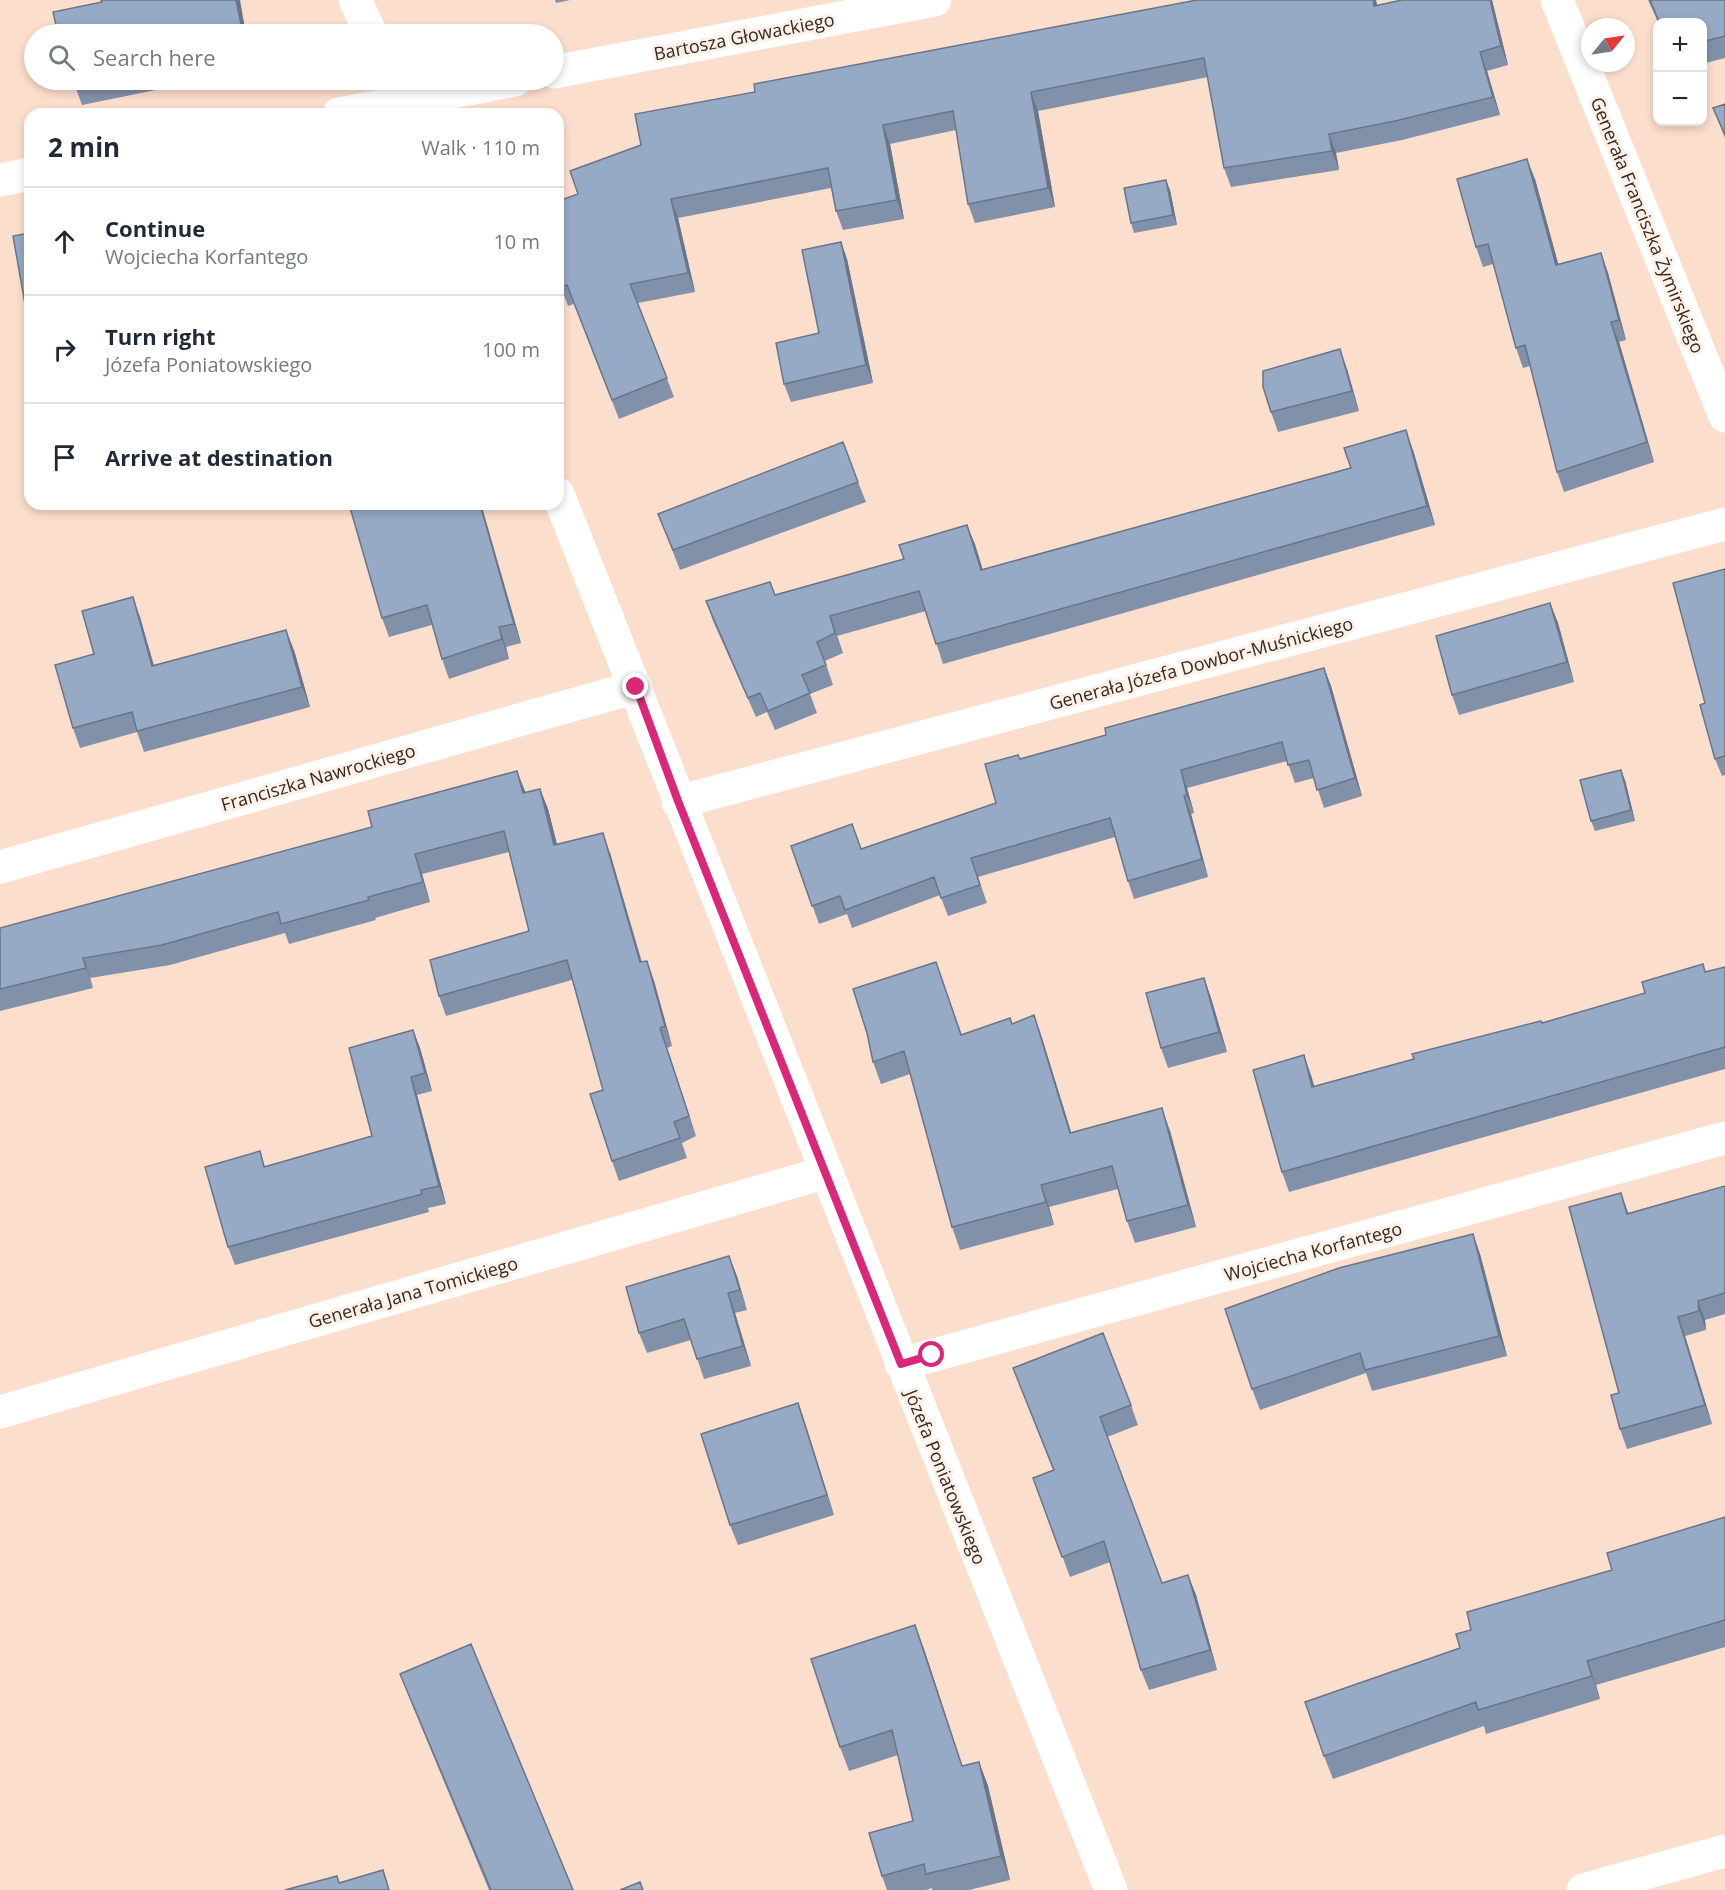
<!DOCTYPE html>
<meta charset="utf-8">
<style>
:root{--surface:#fff;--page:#f2f2f3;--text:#1f2937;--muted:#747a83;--line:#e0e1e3}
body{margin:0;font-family:"Open Sans",sans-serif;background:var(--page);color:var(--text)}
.controls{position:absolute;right:18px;top:18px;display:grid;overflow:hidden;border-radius:12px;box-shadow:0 3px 9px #0003}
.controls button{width:54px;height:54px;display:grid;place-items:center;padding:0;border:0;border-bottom:2px solid var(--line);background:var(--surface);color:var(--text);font:30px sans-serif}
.compass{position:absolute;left:1581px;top:18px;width:54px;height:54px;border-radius:50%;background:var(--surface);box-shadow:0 3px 9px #0003;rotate:60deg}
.stop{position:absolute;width:18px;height:18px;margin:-14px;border:4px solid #db2777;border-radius:50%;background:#fff}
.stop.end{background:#db2777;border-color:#fff;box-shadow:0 2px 6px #0008}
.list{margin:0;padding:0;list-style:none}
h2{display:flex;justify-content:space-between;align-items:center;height:78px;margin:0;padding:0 24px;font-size:26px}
h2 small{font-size:20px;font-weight:400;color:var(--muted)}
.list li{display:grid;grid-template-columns:39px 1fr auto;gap:18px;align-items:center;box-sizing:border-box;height:108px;padding:0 24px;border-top:2px solid var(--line)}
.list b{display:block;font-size:22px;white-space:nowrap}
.list p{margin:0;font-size:20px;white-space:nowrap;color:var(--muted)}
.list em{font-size:20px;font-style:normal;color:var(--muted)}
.icon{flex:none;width:33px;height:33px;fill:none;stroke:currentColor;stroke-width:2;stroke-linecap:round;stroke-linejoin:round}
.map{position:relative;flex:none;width:1725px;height:1890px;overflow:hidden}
.search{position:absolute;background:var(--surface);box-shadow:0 3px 9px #0003;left:24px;top:24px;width:540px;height:66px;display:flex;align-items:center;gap:15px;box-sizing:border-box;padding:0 21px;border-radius:33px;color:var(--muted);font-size:22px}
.panel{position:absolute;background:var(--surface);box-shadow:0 3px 9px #0003;left:24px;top:108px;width:540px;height:402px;border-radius:18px}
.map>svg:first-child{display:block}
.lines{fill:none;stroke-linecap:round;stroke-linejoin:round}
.street{stroke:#fff;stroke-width:33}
.secondary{stroke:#fff;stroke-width:33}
.wall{fill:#8191a9}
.shaded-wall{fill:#69768a}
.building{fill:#96a9c5;stroke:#69768a;stroke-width:1.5}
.route{stroke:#db2777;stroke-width:8}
.labels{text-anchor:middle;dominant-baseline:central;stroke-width:6;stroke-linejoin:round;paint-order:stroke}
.street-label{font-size:18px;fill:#342922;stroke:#fcf0e8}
</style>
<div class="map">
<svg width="1725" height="1890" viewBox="0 0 1725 1890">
<rect width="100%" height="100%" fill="#fcdecd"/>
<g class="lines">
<!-- street -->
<path class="street" d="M 355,0 L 371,34
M 1557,0 L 1725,416
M 554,72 L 935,0
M 339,114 L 515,80
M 0,180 L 30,174
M 558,494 L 1111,1890
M 678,802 L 1725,524
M 0,867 L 636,687
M 901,1364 L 1725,1138
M 0,1412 L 827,1172"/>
<!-- secondary -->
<path class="secondary" d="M 1583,1890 L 1725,1851"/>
</g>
<!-- wall -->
<path class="wall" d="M 555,0 L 570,0 L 556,3 Z
M 1197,0 L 1376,0 L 1377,6 L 1402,0 L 1492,0 L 1508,65 L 1487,71 L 1500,115 L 1402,140 L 1336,153 L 1339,170 L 1231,187 L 1224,168 L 1208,77 L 1038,111 L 1055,207 L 975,223 L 968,204 L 956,130 L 890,144 L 904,219 L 843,230 L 836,211 L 831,188 L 678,218 L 695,292 L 638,303 L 674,397 L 619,419 L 574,304 L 568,306 L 558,279 L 560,218 L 578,194 L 641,145 L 755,92 Z
M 1648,0 L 1725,0 L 1725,58 L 1702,64 L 1702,22 L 1658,22 Z
M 73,80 L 205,80 L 82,105 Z
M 1725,104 L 1725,138 L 1713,108 Z
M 1535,179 L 1558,264 L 1601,253 L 1608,273 L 1626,340 L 1619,342 L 1654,462 L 1564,492 L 1557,472 L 1530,366 L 1523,368 L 1516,348 L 1493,264 L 1483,267 L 1476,247 Z
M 1170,190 L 1177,225 L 1134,233 L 1131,223 Z
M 841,242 L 847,259 L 873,383 L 791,402 L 784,384 L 819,333 Z
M 1347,369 L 1359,411 L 1278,432 L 1271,412 Z
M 1413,450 L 1435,525 L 943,664 L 926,611 L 837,636 L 843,653 L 825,661 L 833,685 L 810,694 L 817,713 L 775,730 L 767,712 L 756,717 L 713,621 L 706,601 L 775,595 L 904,559 L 967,525 L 982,570 Z
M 858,482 L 866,502 L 680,570 L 658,514 Z
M 349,504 L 481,504 L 521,643 L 506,647 L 509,659 L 449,679 L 442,659 L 432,625 L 389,637 L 382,618 Z
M 1725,569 L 1725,775 L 1722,776 L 1715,759 L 1705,703 Z
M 1550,603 L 1558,623 L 1574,682 L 1459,715 L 1452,695 Z
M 140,617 L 154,665 L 294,650 L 310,707 L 144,752 L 137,732 L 80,748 L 73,728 L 94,654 Z
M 1324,668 L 1331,686 L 1362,796 L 1324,808 L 1314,778 L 1295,783 L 1287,761 L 1187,788 L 1194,813 L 1191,814 L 1208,877 L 1134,899 L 1128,881 L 1115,837 L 978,877 L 987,903 L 948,916 L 940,895 L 852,928 L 847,914 L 819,924 L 791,846 L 861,849 L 996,803 L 1020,759 L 1106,735 Z
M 1625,780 L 1635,821 L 1595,831 L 1591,821 Z
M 540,789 L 548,809 L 557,844 L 610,853 L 642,962 L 647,961 L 654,981 L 672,1046 L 667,1048 L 696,1136 L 682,1143 L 687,1158 L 619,1181 L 612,1161 L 603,1090 L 572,980 L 446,1016 L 439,996 L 529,931 L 509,852 L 422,874 L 430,902 L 375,918 L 376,920 L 289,944 L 285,933 L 170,965 L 90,978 L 93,988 L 0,1011 L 0,928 Z
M 936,962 L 962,1035 L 1013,1024 L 1034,1015 L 1042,1038 L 1071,1132 L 1170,1131 L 1196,1227 L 1135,1243 L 1127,1221 L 1118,1189 L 1049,1207 L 1054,1225 L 960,1250 L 952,1227 L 910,1074 L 881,1084 L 873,1062 Z
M 1725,967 L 1725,1069 L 1289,1192 L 1282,1172 L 1311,1075 L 1314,1086 L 1414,1059 L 1542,1023 L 1645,993 L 1706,972 Z
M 1204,978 L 1211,998 L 1227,1052 L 1168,1068 L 1161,1048 Z
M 413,1030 L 420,1048 L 432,1091 L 417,1095 L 446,1204 L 428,1208 L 429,1212 L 235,1265 L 228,1247 L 260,1151 L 265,1167 L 372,1136 Z
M 1725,1186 L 1725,1314 L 1705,1320 L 1706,1330 L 1685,1336 L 1712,1424 L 1627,1449 L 1620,1429 L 1619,1393 L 1628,1213 Z
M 1473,1234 L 1480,1254 L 1507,1356 L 1372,1391 L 1366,1373 L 1260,1410 L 1252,1389 Z
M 729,1256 L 747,1310 L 735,1313 L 751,1366 L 704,1379 L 691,1340 L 647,1353 L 639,1333 Z
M 1013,1368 L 1131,1405 L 1138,1425 L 1107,1437 L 1162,1583 L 1188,1575 L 1196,1595 L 1217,1670 L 1149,1690 L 1141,1670 L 1110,1562 L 1070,1577 L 1033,1478 L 1053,1470 Z
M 798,1403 L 805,1423 L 834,1515 L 738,1545 L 730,1525 Z
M 1725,1517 L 1725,1647 L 1596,1685 L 1600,1699 L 1486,1734 L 1484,1726 L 1333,1779 L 1324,1756 L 1460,1648 L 1471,1630 L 1612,1570 Z
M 924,1649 L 962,1766 L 979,1762 L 988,1786 L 1010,1880 L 969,1890 L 932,1890 L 932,1888 L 926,1890 L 887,1890 L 882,1876 L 913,1821 L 898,1755 L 849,1771 L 840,1747 Z
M 400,1674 L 573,1890 L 489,1890 L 411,1702 Z"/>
<!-- shaded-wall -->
<path class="shaded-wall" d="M 236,0 L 240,0 L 246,34 L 243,34 Z
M 1373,0 L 1376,0 L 1381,25 L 1374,6 Z
M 1490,0 L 1492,0 L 1508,65 L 1501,46 Z
M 1480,52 L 1487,71 L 1500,115 L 1493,97 Z
M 1031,92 L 1038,111 L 1055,207 L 1048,188 Z
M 883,125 L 890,144 L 904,219 L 897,200 Z
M 1329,134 L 1336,153 L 1339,170 L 1332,151 Z
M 1527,159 L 1535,179 L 1564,285 L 1556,265 Z
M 1166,180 L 1170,190 L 1177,225 L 1173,215 Z
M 671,199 L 678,218 L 695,292 L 688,273 Z
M 841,242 L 847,259 L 873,383 L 866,365 Z
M 1601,253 L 1608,273 L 1626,340 L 1619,320 Z
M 1611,322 L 1619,342 L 1654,462 L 1647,442 Z
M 1340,349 L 1347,369 L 1359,411 L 1352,391 Z
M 1406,430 L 1413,450 L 1435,525 L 1427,506 Z
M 480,504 L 481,504 L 521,643 L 514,624 Z
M 967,525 L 975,544 L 989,590 L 981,570 Z
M 133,597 L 140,617 L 159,686 L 152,666 Z
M 1550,603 L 1558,623 L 1574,682 L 1567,662 Z
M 830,616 L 837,636 L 843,653 L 835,633 Z
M 499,627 L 506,647 L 509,659 L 502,639 Z
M 286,630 L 294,650 L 310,707 L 302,687 Z
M 1324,668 L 1331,686 L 1362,796 L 1355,778 Z
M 1181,770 L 1187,788 L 1194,813 L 1187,795 Z
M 1621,770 L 1625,780 L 1635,821 L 1631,810 Z
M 517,771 L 525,791 L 531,814 L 523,793 Z
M 540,789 L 548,809 L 562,865 L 554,845 Z
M 1184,796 L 1191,814 L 1208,877 L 1202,859 Z
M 603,833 L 610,853 L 647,982 L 640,962 Z
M 415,854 L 422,874 L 430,902 L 423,882 Z
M 83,958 L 90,978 L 93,988 L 86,968 Z
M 647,961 L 654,981 L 672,1046 L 665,1026 Z
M 1204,978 L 1211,998 L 1227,1052 L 1219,1032 Z
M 1034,1015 L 1042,1038 L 1078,1155 L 1070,1133 Z
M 660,1028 L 667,1048 L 696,1136 L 689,1116 Z
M 413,1030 L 420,1048 L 432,1091 L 425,1073 Z
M 1304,1055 L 1311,1075 L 1320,1107 L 1312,1087 Z
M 411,1077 L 417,1095 L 446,1204 L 439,1186 Z
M 1162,1108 L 1170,1131 L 1196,1227 L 1188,1205 Z
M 1041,1185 L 1049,1207 L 1054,1225 L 1046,1202 Z
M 1621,1193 L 1628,1212 L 1634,1233 L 1627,1214 Z
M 1473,1234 L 1480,1254 L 1507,1356 L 1499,1336 Z
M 729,1256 L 737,1276 L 747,1310 L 740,1290 Z
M 728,1293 L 735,1313 L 751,1366 L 743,1346 Z
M 1698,1301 L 1705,1320 L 1706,1330 L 1699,1311 Z
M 1678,1317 L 1685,1336 L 1712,1424 L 1705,1405 Z
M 798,1403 L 805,1423 L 834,1515 L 827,1495 Z
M 1188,1575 L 1196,1595 L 1217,1670 L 1210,1650 Z
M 915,1625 L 924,1649 L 970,1790 Z
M 1587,1661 L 1596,1685 L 1600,1699 L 1592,1676 Z
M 979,1762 L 988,1786 L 1010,1880 L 1001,1856 Z"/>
<!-- building -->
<path class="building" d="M 101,0 L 236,0 L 243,34 L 58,34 L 53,12 L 102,2 Z
M 1197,0 L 1373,0 L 1374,6 L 1402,0 L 1490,0 L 1501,46 L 1480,52 L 1493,97 L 1395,121 L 1329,134 L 1332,151 L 1224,168 L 1204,58 L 1031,92 L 1048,188 L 968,204 L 953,111 L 883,125 L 897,200 L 836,211 L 828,168 L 671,199 L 688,273 L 630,284 L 667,378 L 612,400 L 567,285 L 561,287 L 558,279 L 558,219 L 560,218 L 558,213 L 558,201 L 578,194 L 570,171 L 641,145 L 635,114 L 755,92 L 754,84 Z
M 1650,0 L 1725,0 L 1725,36 L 1702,42 L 1702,22 L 1659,22 Z
M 73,80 L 99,80 L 74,85 Z
M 1725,104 L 1725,135 L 1713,108 Z
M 1527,159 L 1556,265 L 1601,253 L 1619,320 L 1611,322 L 1647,442 L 1557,472 L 1525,345 L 1516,348 L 1488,244 L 1476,247 L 1457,179 Z
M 1166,180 L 1173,215 L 1131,223 L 1124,188 Z
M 30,233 L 30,332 L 13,236 Z
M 841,242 L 866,365 L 784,384 L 776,343 L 819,333 L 802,250 Z
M 1340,349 L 1352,391 L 1271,412 L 1263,387 L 1263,371 Z
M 1406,430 L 1427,506 L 936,644 L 919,591 L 830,616 L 835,633 L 817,642 L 826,665 L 802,675 L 810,693 L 768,711 L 760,693 L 748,698 L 706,601 L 770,582 L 775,595 L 904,559 L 899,545 L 967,525 L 981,570 L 1351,468 L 1344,448 Z
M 843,442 L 858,482 L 673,550 L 658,514 Z
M 349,504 L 480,504 L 514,624 L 499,627 L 502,639 L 442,659 L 427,605 L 382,618 Z
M 1725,569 L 1725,756 L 1715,759 L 1700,705 L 1705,703 L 1673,583 Z
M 133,597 L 152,666 L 286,630 L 302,687 L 137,731 L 132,712 L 73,728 L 55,665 L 94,654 L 82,611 Z
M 1550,603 L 1567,662 L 1452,695 L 1436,636 Z
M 1324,668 L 1355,778 L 1317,790 L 1309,760 L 1288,765 L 1282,742 L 1181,770 L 1187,795 L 1184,796 L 1202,859 L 1128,881 L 1110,818 L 971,858 L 980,885 L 941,898 L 934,877 L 845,910 L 840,896 L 812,906 L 791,846 L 852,824 L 861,849 L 996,803 L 985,764 L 1018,755 L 1020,759 L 1106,735 L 1105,728 Z
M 1621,770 L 1631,810 L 1591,821 L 1580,780 Z
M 517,771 L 523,793 L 540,789 L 554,845 L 603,833 L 640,962 L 647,961 L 665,1026 L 660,1028 L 689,1116 L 674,1122 L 680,1138 L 612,1161 L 590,1094 L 603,1090 L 567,960 L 439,996 L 430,960 L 529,931 L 504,831 L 415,854 L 423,882 L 368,897 L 369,900 L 281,924 L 278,912 L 162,945 L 83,958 L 86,968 L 0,989 L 0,928 L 372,827 L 368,811 Z
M 936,962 L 961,1035 L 1010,1018 L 1012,1024 L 1034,1015 L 1070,1133 L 1162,1108 L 1188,1205 L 1127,1221 L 1112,1166 L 1041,1185 L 1046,1202 L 952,1227 L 904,1051 L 873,1062 L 867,1033 L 853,989 Z
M 1703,964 L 1705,972 L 1725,967 L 1725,1047 L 1282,1172 L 1253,1070 L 1304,1055 L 1312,1087 L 1414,1059 L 1412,1054 L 1541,1021 L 1542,1023 L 1645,993 L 1642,982 Z
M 1204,978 L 1219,1032 L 1161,1048 L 1146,993 Z
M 413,1030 L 425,1073 L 411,1077 L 439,1186 L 421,1190 L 422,1194 L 228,1247 L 205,1167 L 260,1151 L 264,1167 L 372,1136 L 349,1048 Z
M 1725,1186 L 1725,1293 L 1698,1301 L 1699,1311 L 1678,1317 L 1705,1405 L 1620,1429 L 1611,1395 L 1619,1393 L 1569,1207 L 1621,1193 L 1627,1214 Z
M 1473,1234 L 1499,1336 L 1365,1370 L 1360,1353 L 1252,1389 L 1225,1309 L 1339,1268 Z
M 729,1256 L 740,1290 L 728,1293 L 743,1346 L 697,1359 L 684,1319 L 639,1333 L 626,1287 Z
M 1103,1333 L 1131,1405 L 1100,1417 L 1162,1583 L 1188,1575 L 1210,1650 L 1141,1670 L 1104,1541 L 1062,1557 L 1033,1478 L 1054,1470 L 1013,1368 Z
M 798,1403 L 827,1495 L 730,1525 L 701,1434 Z
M 1725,1517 L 1725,1620 L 1587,1661 L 1592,1676 L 1478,1710 L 1476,1702 L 1324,1756 L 1305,1702 L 1460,1648 L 1456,1634 L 1471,1630 L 1467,1612 L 1612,1570 L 1607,1553 Z
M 915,1625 L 962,1766 L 979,1762 L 1001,1856 L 926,1874 L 924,1864 L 882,1876 L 869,1833 L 913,1821 L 892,1730 L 840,1747 L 811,1659 Z
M 471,1644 L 573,1890 L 491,1890 L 400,1674 Z
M 383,1870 L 389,1890 L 285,1890 L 337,1876 L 339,1883 Z
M 640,1882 L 643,1890 L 620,1890 Z"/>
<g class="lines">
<!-- route -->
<path class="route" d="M 636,687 L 678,801 L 901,1364 L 932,1355"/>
</g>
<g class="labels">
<!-- street labels -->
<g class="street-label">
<text transform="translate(744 36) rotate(-11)">Bartosza Głowackiego</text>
<text transform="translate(1648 225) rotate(68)">Generała Franciszka Żymirskiego</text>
<text transform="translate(1201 663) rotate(-15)">Generała Józefa Dowbor-Muśnickiego</text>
<text transform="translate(318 777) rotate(-16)">Franciszka Nawrockiego</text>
<text transform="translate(1313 1251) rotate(-15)">Wojciecha Korfantego</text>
<text transform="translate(413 1292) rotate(-16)">Generała Jana Tomickiego</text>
<text transform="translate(946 1477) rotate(68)">Józefa Poniatowskiego</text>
</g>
</g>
</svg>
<div class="controls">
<button>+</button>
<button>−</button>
</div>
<svg class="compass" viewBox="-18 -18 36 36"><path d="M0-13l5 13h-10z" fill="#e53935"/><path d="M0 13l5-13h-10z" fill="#747a83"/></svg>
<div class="stop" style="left:932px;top:1355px"></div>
<div class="stop end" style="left:636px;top:687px"></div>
<div class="search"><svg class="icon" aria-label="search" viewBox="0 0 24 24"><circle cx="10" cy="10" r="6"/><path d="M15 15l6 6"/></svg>Search here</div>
<section class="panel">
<h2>2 min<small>Walk · 110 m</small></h2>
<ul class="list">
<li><svg class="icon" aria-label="ahead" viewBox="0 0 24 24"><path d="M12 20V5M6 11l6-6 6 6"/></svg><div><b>Continue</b><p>Wojciecha Korfantego</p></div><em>10 m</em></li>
<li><svg class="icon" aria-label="right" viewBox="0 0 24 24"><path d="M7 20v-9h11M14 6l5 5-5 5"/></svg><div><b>Turn right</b><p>Józefa Poniatowskiego</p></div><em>100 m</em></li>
<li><svg class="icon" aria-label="arrive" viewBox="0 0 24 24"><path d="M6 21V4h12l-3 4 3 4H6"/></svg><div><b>Arrive at destination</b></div></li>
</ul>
</section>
</div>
